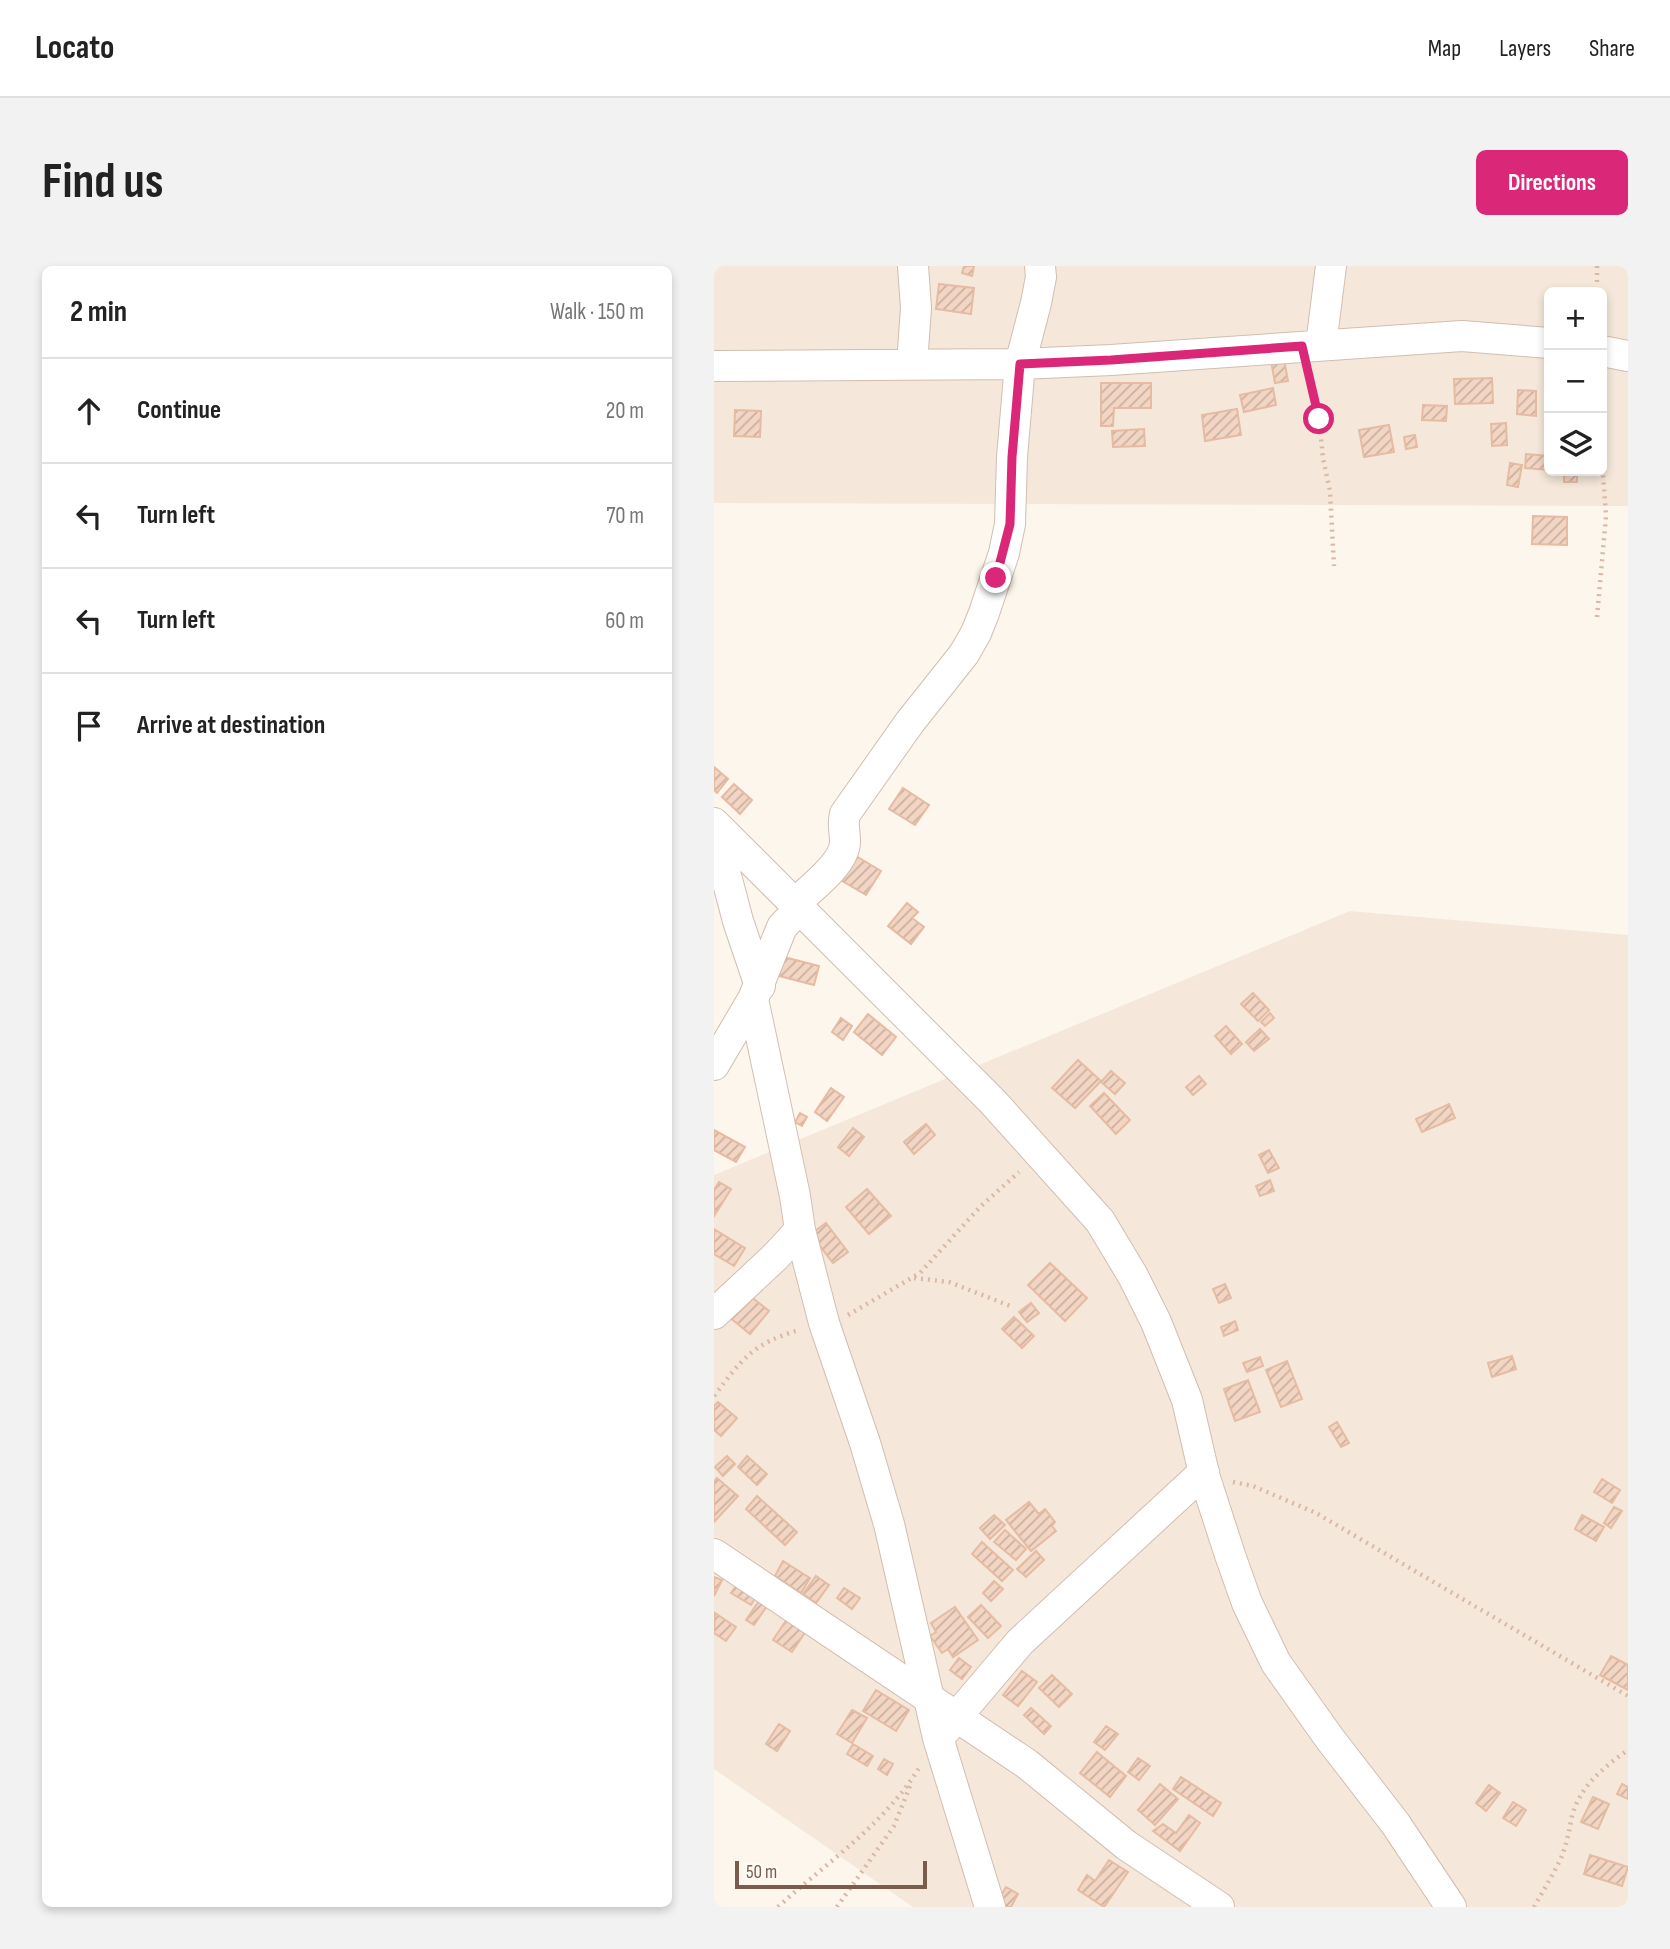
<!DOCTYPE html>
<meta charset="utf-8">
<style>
:root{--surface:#fff;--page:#f2f2f2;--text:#222;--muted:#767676;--line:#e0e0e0;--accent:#db2777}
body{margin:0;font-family:"Sofia Sans Condensed",sans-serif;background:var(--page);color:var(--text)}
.controls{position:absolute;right:21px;top:21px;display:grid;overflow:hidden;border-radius:10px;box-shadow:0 4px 10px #0003}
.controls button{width:63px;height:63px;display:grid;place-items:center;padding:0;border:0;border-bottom:2px solid var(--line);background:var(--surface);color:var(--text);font:35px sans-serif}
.scale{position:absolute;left:21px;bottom:18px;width:192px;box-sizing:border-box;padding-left:7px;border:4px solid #7a5c4d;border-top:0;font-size:19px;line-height:24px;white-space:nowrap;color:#7a5c4d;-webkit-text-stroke:5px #fffaf3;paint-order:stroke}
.stop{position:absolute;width:21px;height:21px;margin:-16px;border:5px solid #db2777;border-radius:50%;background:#fff}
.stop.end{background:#db2777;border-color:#fff;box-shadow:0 2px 7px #0008}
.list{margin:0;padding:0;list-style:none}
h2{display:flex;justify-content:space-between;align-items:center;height:91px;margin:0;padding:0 28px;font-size:30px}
h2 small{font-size:23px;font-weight:400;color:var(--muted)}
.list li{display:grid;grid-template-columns:46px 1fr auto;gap:21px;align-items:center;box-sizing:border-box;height:105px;padding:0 28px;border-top:2px solid var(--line)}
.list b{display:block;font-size:26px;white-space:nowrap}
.list em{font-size:23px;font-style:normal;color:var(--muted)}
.icon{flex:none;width:38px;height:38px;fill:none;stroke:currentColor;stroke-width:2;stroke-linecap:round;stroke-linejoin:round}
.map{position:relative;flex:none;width:914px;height:1641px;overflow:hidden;border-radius:10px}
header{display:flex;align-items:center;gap:42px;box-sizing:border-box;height:98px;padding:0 35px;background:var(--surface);border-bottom:2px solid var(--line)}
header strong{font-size:33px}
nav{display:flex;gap:38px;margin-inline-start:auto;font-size:24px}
.intro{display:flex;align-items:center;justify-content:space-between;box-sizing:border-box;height:168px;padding:0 42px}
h1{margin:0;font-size:49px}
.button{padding:18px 32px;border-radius:10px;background:var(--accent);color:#fff;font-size:24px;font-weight:700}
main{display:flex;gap:42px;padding:0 42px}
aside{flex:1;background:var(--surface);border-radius:10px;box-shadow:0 4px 10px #0003}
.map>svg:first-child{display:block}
.residential{fill:#f5e8da;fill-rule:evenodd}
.building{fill:url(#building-hatch);stroke:#e6bba3;stroke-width:2}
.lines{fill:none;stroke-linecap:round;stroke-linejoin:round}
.street-casing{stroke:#d1beb0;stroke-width:32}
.path{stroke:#d9b8a5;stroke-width:4.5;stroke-dasharray:2 5;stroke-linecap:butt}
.street{stroke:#fff;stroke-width:30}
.route{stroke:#db2777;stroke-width:9}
</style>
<header>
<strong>Locato</strong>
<nav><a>Map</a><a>Layers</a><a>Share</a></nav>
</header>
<div class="intro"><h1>Find us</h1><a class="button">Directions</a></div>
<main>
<aside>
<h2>2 min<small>Walk · 150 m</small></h2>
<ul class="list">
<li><svg class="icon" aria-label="ahead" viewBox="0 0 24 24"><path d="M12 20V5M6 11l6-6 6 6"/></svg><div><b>Continue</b></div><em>20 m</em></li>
<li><svg class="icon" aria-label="left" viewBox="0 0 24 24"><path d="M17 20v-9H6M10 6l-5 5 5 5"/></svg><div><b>Turn left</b></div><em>70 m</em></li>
<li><svg class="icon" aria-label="left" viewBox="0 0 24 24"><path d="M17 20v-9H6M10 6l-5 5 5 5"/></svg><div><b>Turn left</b></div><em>60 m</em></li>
<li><svg class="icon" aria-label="arrive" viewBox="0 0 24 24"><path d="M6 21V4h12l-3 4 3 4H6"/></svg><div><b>Arrive at destination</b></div></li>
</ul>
</aside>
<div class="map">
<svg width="914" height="1641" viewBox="0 0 914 1641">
<defs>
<pattern id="building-hatch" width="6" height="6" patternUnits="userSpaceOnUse" patternTransform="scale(1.75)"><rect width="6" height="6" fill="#f3d5c3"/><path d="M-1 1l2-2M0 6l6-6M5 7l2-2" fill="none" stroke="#cab0a1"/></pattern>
</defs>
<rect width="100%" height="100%" fill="#fdf6ec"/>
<!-- residential -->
<path class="residential" d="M 0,0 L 914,0 L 914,240 L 0,237 ZM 835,26 L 888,26 L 888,205 L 835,205 Z
M 636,645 L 914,669 L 914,1641 L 199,1641 L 0,1503 L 0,909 Z"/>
<!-- building -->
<path class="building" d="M 250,0 L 260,0 L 258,10 L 248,7 Z
M 225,18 L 260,22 L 257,48 L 222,43 Z
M 570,93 L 574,115 L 561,117 L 557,95 Z
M 778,112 L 779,137 L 741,138 L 740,113 Z
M 387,117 L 437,117 L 437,142 L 400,142 L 399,160 L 387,160 Z
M 559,122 L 562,139 L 530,146 L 526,129 Z
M 804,124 L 822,125 L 822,150 L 803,148 Z
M 709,139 L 733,140 L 732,155 L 708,154 Z
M 523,143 L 527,169 L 491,175 L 488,149 Z
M 21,144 L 47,145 L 46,171 L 20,170 Z
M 792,157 L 793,179 L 778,180 L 777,158 Z
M 675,159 L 680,186 L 650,191 L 645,164 Z
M 430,163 L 431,180 L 399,181 L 398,165 Z
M 701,169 L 703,181 L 692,183 L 690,171 Z
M 812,188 L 835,190 L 835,204 L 811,202 Z
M 796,197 L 808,199 L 804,221 L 793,219 Z
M 850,205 L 863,205 L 863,216 L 850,216 Z
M 819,250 L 853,251 L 853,279 L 818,278 Z
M 0,501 L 14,513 L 3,527 L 0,524 Z
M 20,518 L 38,534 L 26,548 L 8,531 Z
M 189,522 L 215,539 L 201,559 L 175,543 Z
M 137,587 L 167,605 L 152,629 L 123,612 Z
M 193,637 L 204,646 L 198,652 L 210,661 L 197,678 L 174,660 Z
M 70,691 L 105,700 L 100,719 L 65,710 Z
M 539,727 L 555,744 L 544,755 L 527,738 Z
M 556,747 L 560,752 L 551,760 L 547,756 Z
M 154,748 L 182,771 L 168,789 L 140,766 Z
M 127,752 L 138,760 L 129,774 L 118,766 Z
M 512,760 L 528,778 L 517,788 L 501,770 Z
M 546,763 L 555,773 L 540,785 L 532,776 Z
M 364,794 L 387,815 L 361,842 L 338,822 Z
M 397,805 L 411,817 L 401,828 L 387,816 Z
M 485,810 L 492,818 L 479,829 L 472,821 Z
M 117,822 L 130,831 L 113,855 L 101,846 Z
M 390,827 L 416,854 L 402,868 L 376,840 Z
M 735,838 L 741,852 L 708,866 L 702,853 Z
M 86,847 L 93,851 L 88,860 L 81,856 Z
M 212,858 L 221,869 L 200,888 L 190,876 Z
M 139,862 L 150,871 L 135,890 L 124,881 Z
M 0,864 L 31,881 L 22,896 L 0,884 Z
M 555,884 L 565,902 L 554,907 L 545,889 Z
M 556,914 L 560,925 L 546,930 L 542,920 Z
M 5,916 L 17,923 L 0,950 L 0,924 Z
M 153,923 L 177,950 L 155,968 L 132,941 Z
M 112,957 L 134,986 L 119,997 L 97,968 Z
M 0,963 L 31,982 L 20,1000 L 0,988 Z
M 336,997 L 373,1032 L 351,1055 L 314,1019 Z
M 511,1018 L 517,1032 L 505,1037 L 499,1023 Z
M 35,1029 L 55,1045 L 36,1068 L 15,1051 Z
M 317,1037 L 325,1047 L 313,1056 L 305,1046 Z
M 300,1051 L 320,1070 L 308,1082 L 288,1063 Z
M 521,1055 L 524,1064 L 510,1070 L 507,1061 Z
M 798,1090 L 802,1103 L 778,1111 L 774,1097 Z
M 546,1091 L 549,1100 L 533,1106 L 529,1097 Z
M 573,1095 L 588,1133 L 567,1141 L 552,1104 Z
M 534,1114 L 546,1146 L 521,1155 L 510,1123 Z
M 4,1136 L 23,1152 L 7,1170 L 0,1164 L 0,1140 Z
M 623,1156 L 635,1177 L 627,1181 L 615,1161 Z
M 13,1190 L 21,1198 L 9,1210 L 1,1201 Z
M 33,1190 L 53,1208 L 43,1219 L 24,1201 Z
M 3,1212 L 24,1230 L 0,1256 L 0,1216 Z
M 888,1213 L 906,1224 L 898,1237 L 880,1226 Z
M 43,1230 L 83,1266 L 71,1279 L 32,1243 Z
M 315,1236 L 325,1248 L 331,1243 L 341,1256 L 338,1260 L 342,1265 L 317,1285 L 292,1254 Z
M 900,1241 L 908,1245 L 897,1262 L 890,1257 Z
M 280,1249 L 291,1259 L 276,1273 L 266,1262 Z
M 868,1249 L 890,1261 L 882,1275 L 861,1263 Z
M 291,1264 L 312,1283 L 302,1294 L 280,1276 Z
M 268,1276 L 299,1304 L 288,1315 L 258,1288 Z
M 322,1285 L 330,1294 L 312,1311 L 303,1303 Z
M 69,1295 L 96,1312 L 87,1327 L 61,1310 Z
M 102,1310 L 115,1319 L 102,1337 L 89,1328 Z
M 0,1311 L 8,1314 L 0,1330 Z
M 280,1315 L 289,1323 L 277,1335 L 269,1327 Z
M 24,1317 L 43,1329 L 37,1339 L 17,1327 Z
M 130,1322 L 146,1332 L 138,1343 L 123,1332 Z
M 47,1332 L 55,1337 L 40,1359 L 32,1354 Z
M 267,1339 L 287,1360 L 274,1372 L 254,1351 Z
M 241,1341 L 264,1374 L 239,1391 L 234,1383 L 228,1387 L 216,1370 L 222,1366 L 217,1357 Z
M 1,1347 L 22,1361 L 12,1375 L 0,1367 Z
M 73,1353 L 92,1365 L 78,1386 L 59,1374 Z
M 897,1390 L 914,1399 L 914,1424 L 886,1409 Z
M 245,1392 L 257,1401 L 248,1413 L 236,1404 Z
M 308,1405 L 323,1416 L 304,1440 L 289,1429 Z
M 338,1409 L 358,1428 L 345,1441 L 325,1422 Z
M 162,1424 L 195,1444 L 182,1465 L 149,1445 Z
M 317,1442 L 337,1460 L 330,1468 L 310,1449 Z
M 138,1444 L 153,1452 L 138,1477 L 123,1468 Z
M 65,1458 L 76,1465 L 63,1485 L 52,1478 Z
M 392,1460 L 404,1468 L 391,1484 L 380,1476 Z
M 139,1478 L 159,1490 L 153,1500 L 133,1488 Z
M 383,1486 L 412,1510 L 396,1531 L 366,1507 Z
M 424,1492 L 436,1500 L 425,1514 L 414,1506 Z
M 170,1493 L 179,1498 L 173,1509 L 164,1503 Z
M 467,1511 L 507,1537 L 499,1550 L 459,1523 Z
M 446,1518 L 464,1533 L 441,1559 L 424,1544 Z
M 908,1518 L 914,1521 L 914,1533 L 903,1528 Z
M 775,1519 L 786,1527 L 772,1545 L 762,1537 Z
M 879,1531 L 895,1538 L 884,1563 L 867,1556 Z
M 799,1536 L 812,1544 L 802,1560 L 789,1552 Z
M 475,1549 L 486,1557 L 466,1585 L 439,1565 L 449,1558 L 462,1567 Z
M 876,1589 L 914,1601 L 908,1620 L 870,1608 Z
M 395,1594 L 414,1606 L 390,1641 L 364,1624 L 373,1609 L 381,1615 Z
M 292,1621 L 304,1628 L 297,1641 L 282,1641 L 281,1640 Z"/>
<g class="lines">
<!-- street casing -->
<g class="street-casing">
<path id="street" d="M 607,79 L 617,0
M 888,85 L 914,90
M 198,98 L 202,42 L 199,0
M 0,100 L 306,98 L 397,94 L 748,70 L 835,77
M 0,557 L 279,836 L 386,955 L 419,1010 L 442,1056 L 473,1134 L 491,1212 L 516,1289 L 533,1337 L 562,1397 L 616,1473 L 681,1557 L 737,1641
M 0,564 L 24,655 L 46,720
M 80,638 C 95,624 132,597 131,575 C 131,564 128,559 131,548 L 196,456 L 250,388 L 262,367 L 270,347 L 290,287 L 296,258 L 298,191 L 306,98 L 322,37 L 327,11 L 326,0
M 0,799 L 39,733 L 68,661 L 85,643
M 86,964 L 110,1057 L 151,1177 L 175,1258 L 224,1472 L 276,1641
M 0,1048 L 61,991 L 86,964 L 81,930 L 39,733
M 0,1288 L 313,1498 L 412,1579 L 505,1641
M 228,1468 L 306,1376 L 490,1206"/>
</g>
<!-- path -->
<path class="path" d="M 883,0 L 883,26
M 593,105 L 605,153 L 609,192 L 616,225 L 620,300
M 883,351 L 892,250 L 888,194
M 200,1012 L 235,1016 L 299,1041
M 134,1049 L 206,1007 L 266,941 L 305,906
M 0,1130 C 29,1092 38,1078 85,1064
M 519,1216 L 539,1220 L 602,1247 L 914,1430
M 64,1641 C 113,1596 169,1560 205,1502
M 123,1641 L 180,1560 L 196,1520
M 820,1641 C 829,1625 839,1609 847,1592 C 853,1578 855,1565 858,1550 C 866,1520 890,1501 914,1484"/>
<!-- street -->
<use href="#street" class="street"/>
</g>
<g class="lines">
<!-- route -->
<path class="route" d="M 282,312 L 296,258 L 298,191 L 306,98 L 397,94 L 588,80 L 605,153"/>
</g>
</svg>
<div class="controls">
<button>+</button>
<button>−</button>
<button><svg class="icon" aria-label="layers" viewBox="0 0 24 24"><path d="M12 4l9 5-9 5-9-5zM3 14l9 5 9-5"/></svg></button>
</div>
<div class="scale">50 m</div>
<div class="stop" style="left:605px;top:153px"></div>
<div class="stop end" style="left:282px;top:312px"></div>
</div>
</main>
